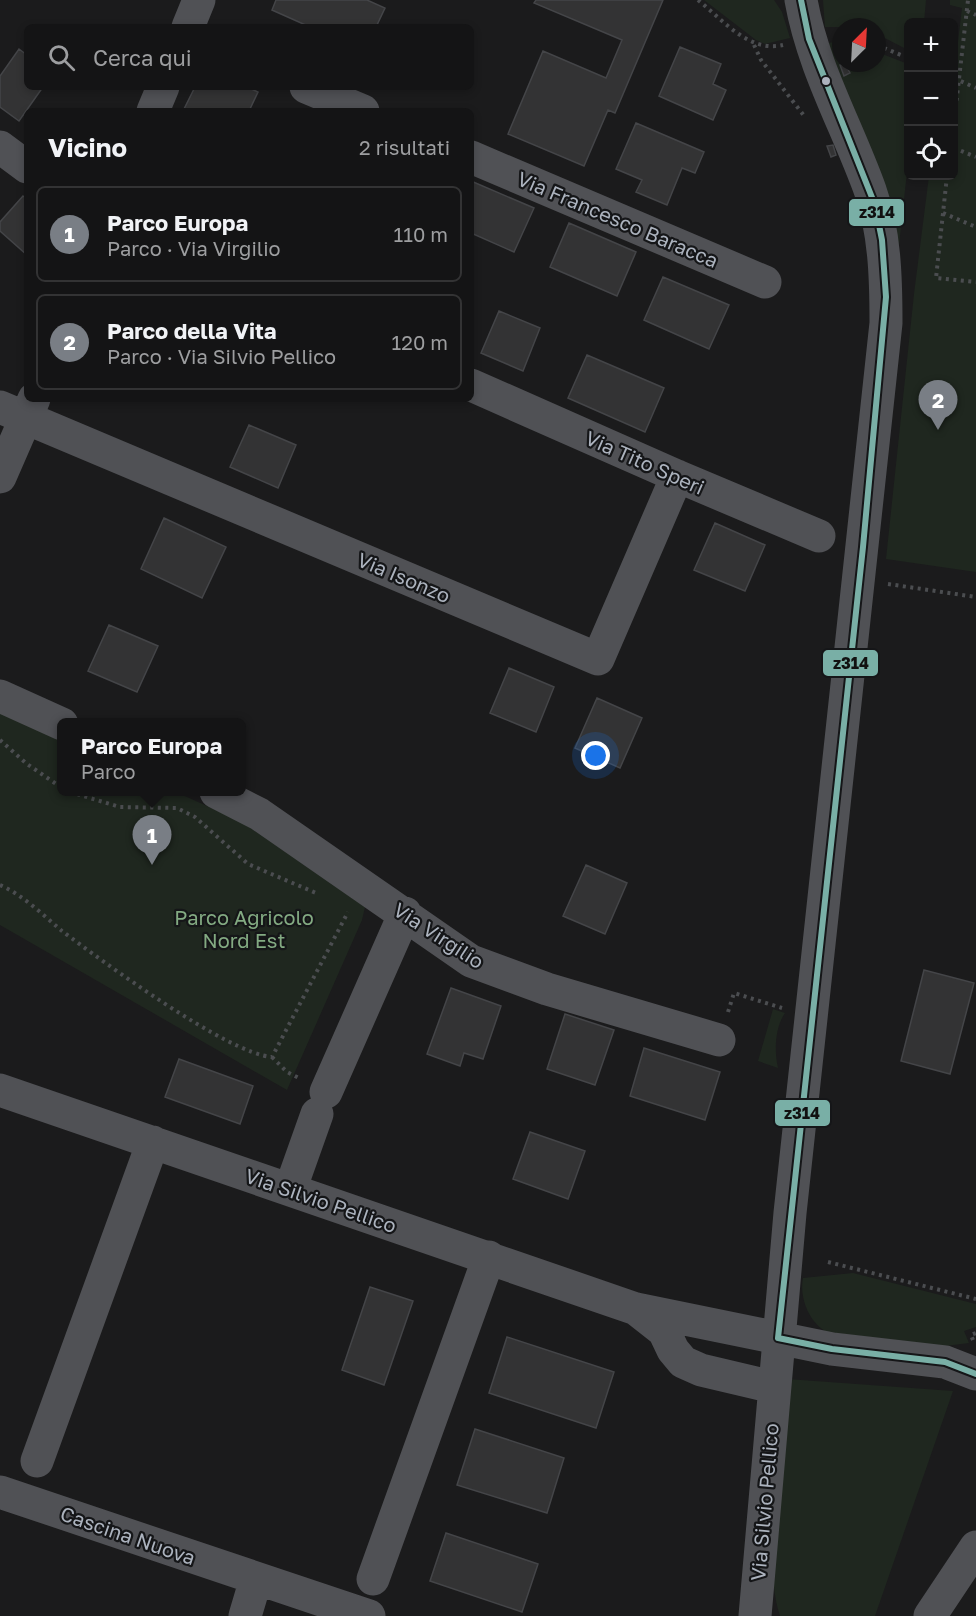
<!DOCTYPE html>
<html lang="it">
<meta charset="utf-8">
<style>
:root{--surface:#141415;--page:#212122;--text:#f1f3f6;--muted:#9d9ea0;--line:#333334;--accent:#797e85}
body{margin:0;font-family:"Golos Text",sans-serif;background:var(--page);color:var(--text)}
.controls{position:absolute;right:18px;top:18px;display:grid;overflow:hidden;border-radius:9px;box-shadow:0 3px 9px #0003}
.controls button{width:54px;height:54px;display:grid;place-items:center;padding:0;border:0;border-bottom:2px solid var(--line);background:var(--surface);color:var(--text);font:30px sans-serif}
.compass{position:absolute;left:832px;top:18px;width:54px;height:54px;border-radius:50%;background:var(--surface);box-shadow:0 3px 9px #0003;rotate:24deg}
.you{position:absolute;left:596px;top:756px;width:21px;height:21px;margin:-15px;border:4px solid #fff;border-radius:50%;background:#1a73e8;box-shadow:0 0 0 9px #1a73e833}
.badge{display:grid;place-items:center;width:39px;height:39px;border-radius:50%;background:var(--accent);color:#fff;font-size:20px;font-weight:700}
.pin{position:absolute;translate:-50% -50px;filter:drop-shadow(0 2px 3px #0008)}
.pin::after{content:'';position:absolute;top:32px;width:21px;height:18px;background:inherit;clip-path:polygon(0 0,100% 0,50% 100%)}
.popup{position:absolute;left:57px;top:718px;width:189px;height:78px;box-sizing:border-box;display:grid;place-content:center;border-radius:9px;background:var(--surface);filter:drop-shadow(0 2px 4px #0005);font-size:20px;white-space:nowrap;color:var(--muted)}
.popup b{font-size:22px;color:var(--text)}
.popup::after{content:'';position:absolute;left:50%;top:100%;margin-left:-12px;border:12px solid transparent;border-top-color:var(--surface)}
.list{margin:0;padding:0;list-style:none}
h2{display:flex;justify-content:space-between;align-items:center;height:78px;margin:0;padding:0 24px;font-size:26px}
h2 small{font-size:20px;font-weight:400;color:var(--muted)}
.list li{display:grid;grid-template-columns:39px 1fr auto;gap:18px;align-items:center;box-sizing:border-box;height:96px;margin:0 12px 12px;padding:0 12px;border:2px solid var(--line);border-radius:9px}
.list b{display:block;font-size:22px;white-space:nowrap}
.list p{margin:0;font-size:20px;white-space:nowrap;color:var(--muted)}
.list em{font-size:20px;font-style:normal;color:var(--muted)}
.icon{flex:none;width:33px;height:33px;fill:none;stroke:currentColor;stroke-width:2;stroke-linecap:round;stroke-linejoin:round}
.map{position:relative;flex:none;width:976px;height:1616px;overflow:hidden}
.search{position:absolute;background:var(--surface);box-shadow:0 3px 9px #0003;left:24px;top:24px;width:450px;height:66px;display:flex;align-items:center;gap:15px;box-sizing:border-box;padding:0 21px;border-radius:9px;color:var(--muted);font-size:22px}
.panel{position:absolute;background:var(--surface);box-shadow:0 3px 9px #0003;left:24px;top:108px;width:450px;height:294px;border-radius:9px}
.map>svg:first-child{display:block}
.green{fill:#1f271f}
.building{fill:#333334;stroke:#444548;stroke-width:1.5}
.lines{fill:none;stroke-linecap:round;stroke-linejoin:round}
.path{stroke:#4b4d50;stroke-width:4;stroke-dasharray:3 4.5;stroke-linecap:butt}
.minor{stroke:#505155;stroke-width:33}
.bus-1-casing{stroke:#151618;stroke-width:10}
.bus-1{stroke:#79afa6;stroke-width:6}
.bus-dot{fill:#acb3be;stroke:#151618;stroke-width:2}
.labels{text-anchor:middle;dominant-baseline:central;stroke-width:4.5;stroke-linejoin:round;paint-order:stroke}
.street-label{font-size:20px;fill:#acb3be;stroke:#151618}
.park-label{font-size:20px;fill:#83aa82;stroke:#151618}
.line-badge{stroke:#151618;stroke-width:2}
.pale-badge-label{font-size:16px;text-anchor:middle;font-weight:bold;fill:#111}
</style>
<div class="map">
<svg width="976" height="1616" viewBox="0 0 976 1616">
<rect width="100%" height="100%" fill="#1b1b1c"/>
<!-- green -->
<path class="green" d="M 704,0 L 774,0 L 782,12 L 790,38 L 765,44 L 756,40 Z
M 823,0 L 926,0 L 924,22 L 908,22 L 908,50 L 877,34 L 877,27 L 825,27 Z
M 950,0 L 976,0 L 976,572 L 886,559 L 914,294 L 929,176 L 954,176 L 954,75 L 962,8 L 950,5 Z
M 841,41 L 841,63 L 877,63 L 877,52 L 908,64 L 908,163 L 897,263 L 889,202 L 828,43 Z
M 0,712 L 62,740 L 62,792 L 176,792 L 242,822 L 365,907 L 362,920 L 287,1090 L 0,925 Z
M 773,1009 L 785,1013 C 775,1027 774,1051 778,1068 L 758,1061 Z
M 853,1273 L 976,1304 L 976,1327 L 964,1331 L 969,1343 L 945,1346 L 827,1332 C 809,1323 799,1297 803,1278 Z
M 787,1379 L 953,1391 L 875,1616 L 780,1616 C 761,1559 781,1441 787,1379 Z"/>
<!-- building -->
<path class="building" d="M 276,0 L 367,0 L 385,8 L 376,27 L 310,27 L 272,10 Z
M 536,0 L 663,0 L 615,113 L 608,110 L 584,166 L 508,134 L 543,51 L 606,78 L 622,40 L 534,3 Z
M 680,47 L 721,64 L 713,84 L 726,90 L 713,120 L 659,96 Z
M 19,49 L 27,55 L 27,87 L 43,87 L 19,121 L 0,107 L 0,76 Z
M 845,64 L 850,73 L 844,76 L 840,65 Z
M 195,87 L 247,87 L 258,92 L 249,111 L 183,111 Z
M 636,123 L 704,152 L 695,173 L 682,168 L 667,205 L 636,192 L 642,180 L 616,169 Z
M 833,145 L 836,155 L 831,157 L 827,146 Z
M 471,181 L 534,208 L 514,252 L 471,233 Z
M 23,196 L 27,199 L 27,255 L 0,231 L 0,222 Z
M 569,223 L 636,252 L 617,296 L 550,267 Z
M 663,277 L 729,305 L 709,349 L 644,320 Z
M 499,311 L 540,328 L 523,371 L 481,353 Z
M 587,355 L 664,388 L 645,432 L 568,398 Z
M 249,425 L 296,445 L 278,488 L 230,467 Z
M 164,518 L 226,547 L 202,598 L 141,569 Z
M 715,523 L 765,545 L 745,591 L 694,570 Z
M 109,625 L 158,646 L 137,692 L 88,671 Z
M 509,668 L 554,687 L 536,732 L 490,713 Z
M 597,698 L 642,718 L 620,768 L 575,748 Z
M 586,865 L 627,883 L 605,934 L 563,916 Z
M 924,970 L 974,983 L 950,1074 L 901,1061 Z
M 451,988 L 501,1006 L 483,1059 L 464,1053 L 460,1066 L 427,1054 Z
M 565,1014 L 614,1030 L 595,1085 L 547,1069 Z
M 644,1048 L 720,1072 L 705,1120 L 630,1096 Z
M 179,1059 L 253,1086 L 240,1124 L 165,1097 Z
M 530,1132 L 585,1151 L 568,1199 L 513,1179 Z
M 370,1287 L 413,1301 L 384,1385 L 342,1370 Z
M 507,1337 L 614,1372 L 596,1428 L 489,1393 Z
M 475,1429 L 564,1458 L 547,1513 L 457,1485 Z
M 446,1533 L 538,1564 L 522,1612 L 430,1581 Z"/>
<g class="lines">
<!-- path -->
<path class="path" d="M 698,0 C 723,20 749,53 783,45
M 967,11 L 976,15
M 754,45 L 761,60 L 805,117
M 877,45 L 908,58
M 954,78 L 976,88
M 954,123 L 968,0
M 954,148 L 976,157
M 947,176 L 936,278 L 976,282
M 943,213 L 976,227
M 888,584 L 976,597
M 0,740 L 27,764 L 62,788
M 70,792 L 120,807 L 177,808 L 195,817 L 248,864 L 316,893
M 0,885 C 23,895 43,915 62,931 C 102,961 228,1054 272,1057 L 348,912
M 728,1012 L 734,993 L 782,1008
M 272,1057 L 287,1072 L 299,1078
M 828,1262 L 976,1299
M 973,1340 L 971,1335 L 976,1333"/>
<!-- minor -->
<path class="minor" d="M 188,27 L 199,0
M 306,87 L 363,111
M 153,111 L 163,87
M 0,147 L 27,167
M 471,157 L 765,282
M 471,385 L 677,476 L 819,536
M 0,407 L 598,659 L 677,476
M 0,477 L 34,399
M 0,696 L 62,724
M 216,792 L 259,814 L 471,961 L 547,989 L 719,1040
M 0,1090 L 636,1309 L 832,1349 L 945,1362 L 976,1374
M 326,1092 L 405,913
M 290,1190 L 317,1114
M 636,1309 L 664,1331 L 673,1350 L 683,1362 L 701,1370 L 773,1387
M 37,1461 L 153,1142
M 0,1492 L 369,1616
M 373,1579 L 489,1257
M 245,1616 L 256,1579
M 755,1616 L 790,1213 L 886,323 C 886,279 885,232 870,190 C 847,126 813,68 801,0
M 930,1616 L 976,1547"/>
<!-- bus-1 casing -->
<g class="bus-1-casing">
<path id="bus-1" d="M 778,1338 L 863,547 L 886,297 L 882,240 L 875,205 L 809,39 L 801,0
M 778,1338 L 832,1349 L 945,1362 L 976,1374"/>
</g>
<!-- bus-1 -->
<use href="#bus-1" class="bus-1"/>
</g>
<!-- markers -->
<circle class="bus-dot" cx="826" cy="81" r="5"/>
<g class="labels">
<!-- street labels -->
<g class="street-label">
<text transform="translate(618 219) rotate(23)">Via Francesco Baracca</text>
<text transform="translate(645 462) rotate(24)">Via Tito Speri</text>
<text transform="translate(404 577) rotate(23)">Via Isonzo</text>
<text transform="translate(439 935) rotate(33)">Via Virgilio</text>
<text transform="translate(321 1200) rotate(19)">Via Silvio Pellico</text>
<text transform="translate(764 1502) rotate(-85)">Via Silvio Pellico</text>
<text transform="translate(128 1535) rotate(19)">Cascina Nuova</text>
</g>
<!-- park labels -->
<g class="park-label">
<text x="244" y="917">Parco Agricolo<tspan x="244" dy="23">Nord Est</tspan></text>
</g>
</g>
<g class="line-badge">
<rect x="848" y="198" width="57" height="29" rx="6" fill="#79afa6"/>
<rect x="822" y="649" width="57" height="28" rx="6" fill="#79afa6"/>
<rect x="774" y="1099" width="57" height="28" rx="6" fill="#79afa6"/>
</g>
<g class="pale-badge-label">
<text x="877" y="218">z314</text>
<text x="851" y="669">z314</text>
<text x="802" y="1119">z314</text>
</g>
</svg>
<div class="controls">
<button>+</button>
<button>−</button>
<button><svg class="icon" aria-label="locate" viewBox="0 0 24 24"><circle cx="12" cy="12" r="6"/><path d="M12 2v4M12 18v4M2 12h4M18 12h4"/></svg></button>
</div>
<svg class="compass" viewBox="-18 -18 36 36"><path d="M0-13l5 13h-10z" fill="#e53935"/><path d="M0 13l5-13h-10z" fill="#9d9ea0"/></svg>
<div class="you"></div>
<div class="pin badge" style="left:152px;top:865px">1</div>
<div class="popup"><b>Parco Europa</b>Parco</div>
<div class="pin badge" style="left:938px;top:430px">2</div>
<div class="search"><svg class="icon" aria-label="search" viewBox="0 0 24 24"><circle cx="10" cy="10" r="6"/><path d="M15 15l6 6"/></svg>Cerca qui</div>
<section class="panel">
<h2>Vicino<small>2 risultati</small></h2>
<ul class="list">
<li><span class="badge">1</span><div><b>Parco Europa</b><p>Parco · Via Virgilio</p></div><em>110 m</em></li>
<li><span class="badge">2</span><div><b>Parco della Vita</b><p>Parco · Via Silvio Pellico</p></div><em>120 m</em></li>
</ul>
</section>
</div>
